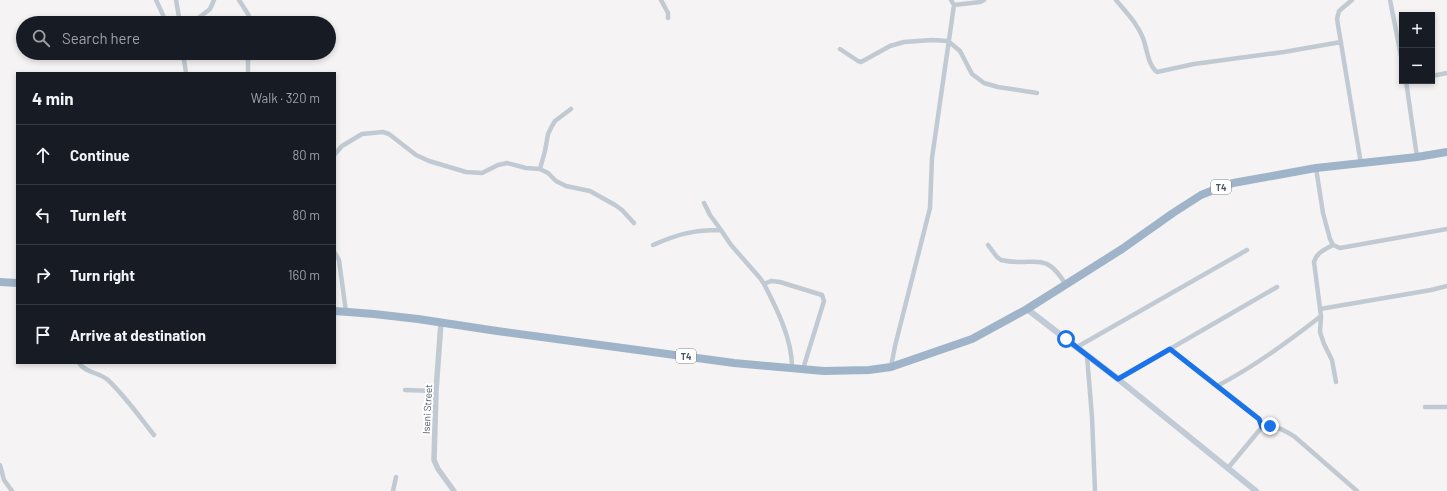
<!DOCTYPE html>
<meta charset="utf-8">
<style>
:root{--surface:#171b24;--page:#20242c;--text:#f1f3f6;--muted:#9ea1a6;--line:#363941}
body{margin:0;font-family:Barlow,sans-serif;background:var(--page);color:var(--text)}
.controls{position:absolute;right:12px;top:12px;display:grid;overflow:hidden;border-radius:0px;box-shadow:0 2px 6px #0003}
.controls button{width:36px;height:36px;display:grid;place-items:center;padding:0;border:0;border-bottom:1px solid var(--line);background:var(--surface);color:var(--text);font:20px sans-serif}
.stop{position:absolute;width:12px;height:12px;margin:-9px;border:3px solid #1a73e8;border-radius:50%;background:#fff}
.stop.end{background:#1a73e8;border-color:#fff;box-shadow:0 1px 4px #0008}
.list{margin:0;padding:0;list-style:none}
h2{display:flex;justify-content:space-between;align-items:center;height:52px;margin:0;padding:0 16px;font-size:17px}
h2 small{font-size:13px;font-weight:400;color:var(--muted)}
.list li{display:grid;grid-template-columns:26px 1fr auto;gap:12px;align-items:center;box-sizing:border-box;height:60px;padding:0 16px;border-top:1px solid var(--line)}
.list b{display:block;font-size:15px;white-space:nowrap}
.list em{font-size:13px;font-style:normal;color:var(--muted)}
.icon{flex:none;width:22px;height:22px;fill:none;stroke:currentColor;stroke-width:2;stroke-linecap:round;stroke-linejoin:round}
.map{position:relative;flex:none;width:1447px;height:491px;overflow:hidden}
.search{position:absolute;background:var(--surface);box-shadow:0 2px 6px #0003;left:16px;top:16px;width:320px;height:44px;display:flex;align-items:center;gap:10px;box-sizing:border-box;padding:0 14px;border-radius:22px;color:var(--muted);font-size:15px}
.panel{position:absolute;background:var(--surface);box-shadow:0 2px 6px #0003;left:16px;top:72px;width:320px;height:292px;border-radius:0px}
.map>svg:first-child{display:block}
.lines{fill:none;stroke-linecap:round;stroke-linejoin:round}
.minor{stroke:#c1cad2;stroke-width:4.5}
.tertiary{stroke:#c1cad2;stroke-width:5.5}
.secondary{stroke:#c1cbd6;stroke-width:6}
.trunk{stroke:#9fb4c9;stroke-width:8}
.route{stroke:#1a73e8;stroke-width:5}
.labels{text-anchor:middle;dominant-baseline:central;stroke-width:4;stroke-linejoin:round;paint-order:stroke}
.shield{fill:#fff;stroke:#808990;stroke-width:1}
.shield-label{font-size:9px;font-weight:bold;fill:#4a5661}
.street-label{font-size:10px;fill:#4a5661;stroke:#fff}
</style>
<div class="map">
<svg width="1447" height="491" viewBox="0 0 1447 491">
<rect width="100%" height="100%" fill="#f5f3f3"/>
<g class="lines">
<!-- minor -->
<path class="minor" d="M 156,0 L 163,15 L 164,23
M 176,0 L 180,23
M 239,0 L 248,14 L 252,23
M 661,0 L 668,13 L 668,18
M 1116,0 C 1126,12 1137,23 1143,38 C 1147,49 1148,65 1157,72 L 1194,64 L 1284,52 L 1341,42
M 1352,0 L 1339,11 L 1337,19 L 1361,164
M 1390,0 L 1402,61
M 954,5 L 980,2 L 984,0
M 192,23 L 210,9 L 214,0
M 840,49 L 858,61 L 861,62 L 890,46 L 904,42 L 932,40 L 948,41 L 960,51 L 972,74 L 984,83 L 998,87 L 1037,93
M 183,53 L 186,73
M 248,53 L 248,73
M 1432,76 L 1447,73
M 1406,81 L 1417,157
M 335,154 L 342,146 L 362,134 L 383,132 L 389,134 L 416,155 L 429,161 L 466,172 L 482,173 L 498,165 L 507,163 L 526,168 L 540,169 L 548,173 L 556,181 L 566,186 L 590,191 L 615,205 L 622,210 L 634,223
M 1316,168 L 1323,213 L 1330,239 L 1333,245 L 1340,248 L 1447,229
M 540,169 L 545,151 L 548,134 L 552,126 L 555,121 L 571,109
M 704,203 L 710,215 L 721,230
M 653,245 C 678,234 693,230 721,230 L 731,245 L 760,278 L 764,284 C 777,309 792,339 792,367
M 988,245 L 997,257 L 1001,260 C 1034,268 1044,248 1066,285
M 1333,245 C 1324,250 1317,252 1314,262 L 1321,316 L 1320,332 L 1324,344 L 1332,360 L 1336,382
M 335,253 L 339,260 L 346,312
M 764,284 L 771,281 L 780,282 L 822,295 L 824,301 L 803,369
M 1320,309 L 1431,290 L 1447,286
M 1077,347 L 1247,250
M 1170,349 L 1259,419 L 1262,427 L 1228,468
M 1087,356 L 1092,417 L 1095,491
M 79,363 C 85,373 99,372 108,380 C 125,396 139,416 154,435
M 891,367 L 895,346 L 930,208 L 932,158 L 954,5 L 951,0
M 1118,379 L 1277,287
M 1217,386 C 1254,367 1288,342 1321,316
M 405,390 L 436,391
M 1425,407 L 1447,407
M 1262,427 C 1277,426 1283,429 1295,437 L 1357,491
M 0,465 L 4,480 L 12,491
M 393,491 L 396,477"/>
<!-- tertiary -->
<path class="tertiary" d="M 441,322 L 436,391 L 434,460 L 438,469 L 454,491"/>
<!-- secondary -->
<path class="secondary" d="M 1027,309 L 1118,379 L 1256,491"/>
<!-- trunk -->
<path class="trunk" d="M 0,282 L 17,283
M 335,311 L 374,314 L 418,319 L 497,331 L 734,363 L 824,371 L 869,370 L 891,367 L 972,339 L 1027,309 L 1122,249 L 1173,213 L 1201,195 L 1216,189 L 1233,183 L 1316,168 L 1417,157 L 1447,152"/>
</g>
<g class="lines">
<!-- route -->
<path class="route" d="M 1066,339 L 1118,379 L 1170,349 L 1259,419 L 1262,427 L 1270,426"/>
</g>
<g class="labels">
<!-- shield labels -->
<g class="shield">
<rect x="1211" y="180" width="20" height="14" rx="3"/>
<rect x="676" y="349" width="20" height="14" rx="3"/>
</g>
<g class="shield-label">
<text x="1221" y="187">T4</text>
<text x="686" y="356">T4</text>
</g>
<!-- street labels -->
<g class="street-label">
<text transform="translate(427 409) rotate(-87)">Iseni Street</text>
</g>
</g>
</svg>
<div class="controls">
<button>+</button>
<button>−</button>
</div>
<div class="stop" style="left:1066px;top:339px"></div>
<div class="stop end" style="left:1270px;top:426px"></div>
<div class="search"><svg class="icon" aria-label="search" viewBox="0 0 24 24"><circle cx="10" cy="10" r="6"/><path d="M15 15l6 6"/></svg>Search here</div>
<section class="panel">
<h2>4 min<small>Walk · 320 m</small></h2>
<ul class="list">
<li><svg class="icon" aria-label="ahead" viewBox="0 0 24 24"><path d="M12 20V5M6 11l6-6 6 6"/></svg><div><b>Continue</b></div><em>80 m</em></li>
<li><svg class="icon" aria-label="left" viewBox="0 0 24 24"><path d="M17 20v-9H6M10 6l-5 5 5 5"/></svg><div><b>Turn left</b></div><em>80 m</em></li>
<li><svg class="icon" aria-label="right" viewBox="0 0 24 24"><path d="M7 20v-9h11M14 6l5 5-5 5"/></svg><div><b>Turn right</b></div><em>160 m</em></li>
<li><svg class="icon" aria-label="arrive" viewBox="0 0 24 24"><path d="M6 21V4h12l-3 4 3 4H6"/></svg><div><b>Arrive at destination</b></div></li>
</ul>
</section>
</div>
